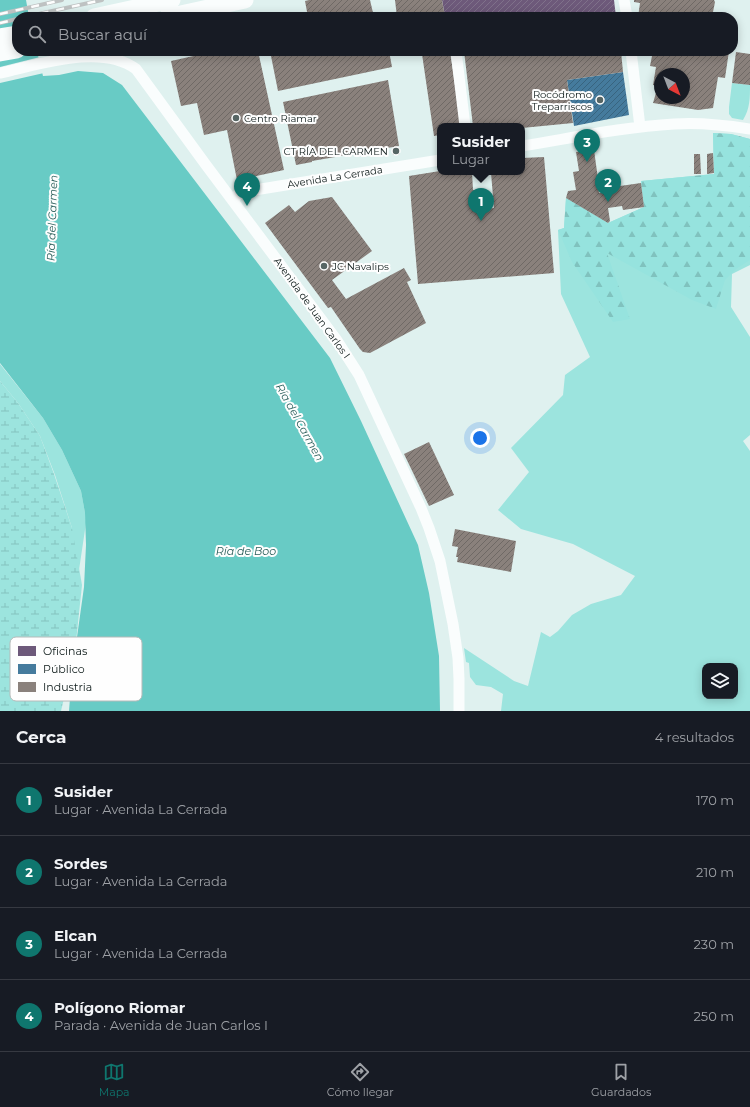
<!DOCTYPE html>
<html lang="es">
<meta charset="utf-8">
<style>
:root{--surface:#171b24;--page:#20242c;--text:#f1f3f6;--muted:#9ea1a6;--line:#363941;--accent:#0f766e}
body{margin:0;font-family:Montserrat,sans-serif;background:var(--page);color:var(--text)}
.controls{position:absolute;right:12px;bottom:12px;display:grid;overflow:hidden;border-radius:8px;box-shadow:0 2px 10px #0003}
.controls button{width:36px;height:36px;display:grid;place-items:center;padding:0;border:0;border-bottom:1px solid var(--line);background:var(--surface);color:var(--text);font:20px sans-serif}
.compass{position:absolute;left:654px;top:68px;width:36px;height:36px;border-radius:50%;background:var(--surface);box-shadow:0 2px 10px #0003;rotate:138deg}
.you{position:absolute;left:480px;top:438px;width:14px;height:14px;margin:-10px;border:3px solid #fff;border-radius:50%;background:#1a73e8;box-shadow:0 0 0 6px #1a73e833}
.badge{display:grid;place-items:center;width:26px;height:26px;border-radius:50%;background:var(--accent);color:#fff;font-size:13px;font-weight:700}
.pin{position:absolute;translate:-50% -33px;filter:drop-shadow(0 1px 2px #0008)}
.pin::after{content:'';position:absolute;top:21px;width:14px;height:12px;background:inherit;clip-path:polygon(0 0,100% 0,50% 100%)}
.popup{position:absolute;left:437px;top:123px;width:88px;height:52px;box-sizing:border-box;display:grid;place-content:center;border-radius:8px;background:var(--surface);filter:drop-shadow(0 1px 3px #0005);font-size:13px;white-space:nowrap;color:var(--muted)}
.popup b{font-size:15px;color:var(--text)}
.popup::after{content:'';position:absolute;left:50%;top:100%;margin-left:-8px;border:8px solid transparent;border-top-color:var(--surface)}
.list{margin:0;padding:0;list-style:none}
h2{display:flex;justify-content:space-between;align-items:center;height:52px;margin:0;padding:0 16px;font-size:17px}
h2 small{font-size:13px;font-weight:400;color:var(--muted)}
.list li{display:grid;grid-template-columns:26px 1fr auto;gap:12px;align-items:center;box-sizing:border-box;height:72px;padding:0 16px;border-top:1px solid var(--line)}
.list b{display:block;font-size:15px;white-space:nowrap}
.list p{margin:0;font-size:13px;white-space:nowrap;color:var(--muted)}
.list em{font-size:13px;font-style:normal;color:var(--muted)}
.icon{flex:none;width:22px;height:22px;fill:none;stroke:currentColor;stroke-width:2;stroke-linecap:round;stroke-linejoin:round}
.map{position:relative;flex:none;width:750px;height:711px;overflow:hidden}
.search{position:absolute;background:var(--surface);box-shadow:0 2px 10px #0003;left:12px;right:12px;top:12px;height:44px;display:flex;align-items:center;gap:10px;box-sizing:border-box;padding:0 14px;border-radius:16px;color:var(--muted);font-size:15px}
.sheet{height:340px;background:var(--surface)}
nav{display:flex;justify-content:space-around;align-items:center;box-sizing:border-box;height:56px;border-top:1px solid var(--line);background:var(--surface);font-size:11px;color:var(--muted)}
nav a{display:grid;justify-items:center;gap:2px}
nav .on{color:var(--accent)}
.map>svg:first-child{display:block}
.grass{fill:#9ce4de;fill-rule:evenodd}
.forest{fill:url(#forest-firs)}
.wetland{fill:url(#wetland-marsh)}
.water{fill:#68cbc5}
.pier{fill:#dff1ef}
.offices{fill:url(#offices-hatch)}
.public{fill:url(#public-hatch)}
.industry{fill:url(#industry-hatch);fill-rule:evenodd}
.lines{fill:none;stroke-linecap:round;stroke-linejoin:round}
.minor{stroke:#fafdfd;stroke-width:11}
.highway{stroke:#fafdfd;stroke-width:17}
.rail-casing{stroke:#bec2c2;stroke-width:4}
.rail{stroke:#fefefe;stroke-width:2.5;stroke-dasharray:8;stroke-linecap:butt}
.poi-dot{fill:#566564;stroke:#fefefe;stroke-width:1.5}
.labels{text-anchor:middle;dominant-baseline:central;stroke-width:4;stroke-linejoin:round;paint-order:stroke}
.poi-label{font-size:10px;fill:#0d1a19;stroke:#fefefe;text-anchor:end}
.street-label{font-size:10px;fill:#0d1a19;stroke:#fefefe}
.water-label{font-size:11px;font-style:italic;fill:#295e5a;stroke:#fefefe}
.key{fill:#fefefe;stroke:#b6bab9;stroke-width:1}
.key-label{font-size:11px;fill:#0d1a19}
</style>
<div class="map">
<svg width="750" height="711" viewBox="0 0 750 711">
<defs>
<pattern id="forest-firs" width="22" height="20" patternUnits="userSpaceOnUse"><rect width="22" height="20" fill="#96e3de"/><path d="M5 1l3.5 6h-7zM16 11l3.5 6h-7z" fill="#80c2be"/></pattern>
<pattern id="wetland-marsh" width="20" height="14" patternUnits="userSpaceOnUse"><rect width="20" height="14" fill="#9ce4de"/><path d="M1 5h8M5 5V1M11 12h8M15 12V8" fill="none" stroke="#85c3be"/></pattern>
<pattern id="offices-hatch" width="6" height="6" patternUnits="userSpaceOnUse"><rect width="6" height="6" fill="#6d597a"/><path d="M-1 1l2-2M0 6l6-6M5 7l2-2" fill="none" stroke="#7f718a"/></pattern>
<pattern id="public-hatch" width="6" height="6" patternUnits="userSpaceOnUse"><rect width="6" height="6" fill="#457b9d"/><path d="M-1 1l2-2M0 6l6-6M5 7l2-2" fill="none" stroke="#38647f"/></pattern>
<pattern id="industry-hatch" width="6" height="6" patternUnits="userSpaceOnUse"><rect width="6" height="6" fill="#8a817c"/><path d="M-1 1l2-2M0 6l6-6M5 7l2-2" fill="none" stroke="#6f6965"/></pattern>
</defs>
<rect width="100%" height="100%" fill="#dff1ef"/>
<!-- grass -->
<path class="grass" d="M 732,83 L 750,85 C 750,98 750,109 743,120 L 732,118 L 729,114 L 729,107 Z
M 713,133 L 731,134 L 750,139 L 750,265 L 732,274 L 731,307 L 750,337 L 750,435 L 743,441 L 750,451 L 750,711 L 501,711 L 503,694 L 491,687 L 476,685 L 470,677 L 469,663 L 466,662 L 464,648 L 514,681 L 528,686 L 541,632 L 550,637 L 558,631 L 572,615 L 591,604 L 621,595 L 635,576 L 573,544 L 521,529 L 498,510 L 529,472 L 511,448 L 563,395 L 565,375 L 590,357 L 561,294 L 558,230 L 564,228 L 566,198 L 608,223 L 644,207 L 641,181 L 714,174 ZM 705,666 L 735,666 L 735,696 L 705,696 Z
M 0,364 L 43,418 L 62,450 L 81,491 L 85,513 L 86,523 L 58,711 L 72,528 L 55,475 L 40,436 L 18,403 L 0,381 Z"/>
<!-- forest -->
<path class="forest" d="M 713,133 L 731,134 L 750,139 L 750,260 L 736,269 L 725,280 L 716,309 L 692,300 L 607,253 L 630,319 L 613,322 L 572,262 L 558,230 L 564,228 L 566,198 L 608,223 L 644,207 L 641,181 L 714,174 Z"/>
<!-- wetland -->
<path class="wetland" d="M 0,381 L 18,403 L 40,436 L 54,474 L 72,528 L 82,585 L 75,651 L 61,711 L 0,711 Z"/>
<!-- water -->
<path class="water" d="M 0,0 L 26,0 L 29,17 L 17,17 L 17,51 L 37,51 L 43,76 L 59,75 L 78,71 L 103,73 L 122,85 L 330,358 L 361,421 L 418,545 L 429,593 L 439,656 L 440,711 L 69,711 L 72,673 L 84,587 L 86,545 L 85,513 L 81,491 L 62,450 L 43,418 L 0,363 Z"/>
<!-- pier -->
<path class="pier" d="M 40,57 L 44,73 L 0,83 L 0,67 Z"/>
<!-- offices -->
<path class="offices" d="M 442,0 L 614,0 L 616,17 L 445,17 Z"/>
<!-- public -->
<path class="public" d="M 623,72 L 629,115 L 574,126 L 567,80 Z"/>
<!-- industry -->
<path class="industry" d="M 309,0 L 370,0 L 374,17 L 308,17 L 305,1 Z
M 395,0 L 442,0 L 445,17 L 397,17 Z
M 634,0 L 714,0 L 715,2 L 712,17 L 638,17 L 640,3 L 634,2 Z
M 216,51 L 258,51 L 284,170 L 237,180 L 227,130 L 204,135 L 197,103 L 181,106 L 171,61 Z
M 270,51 L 389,51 L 392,67 L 278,91 Z
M 402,51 L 450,51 L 461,126 L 440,126 L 440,135 L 434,136 L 422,54 L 403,56 Z
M 464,51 L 621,51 L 623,72 L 567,80 L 573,123 L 522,128 L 522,126 L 473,126 Z
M 653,51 L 729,51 L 725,78 L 718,77 L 713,108 L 698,110 L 653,103 L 658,86 L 653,85 L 656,67 L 650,66 ZM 660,74 L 684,74 L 684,98 L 660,98 Z
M 736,52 L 750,54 L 750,85 L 732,83 Z
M 388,80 L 399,146 L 312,161 L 312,162 L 296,165 L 283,102 Z
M 399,148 L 400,154 L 393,155 L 392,149 Z
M 594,150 L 599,186 L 598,186 L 599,193 L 606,192 L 606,188 L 641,183 L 644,207 L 623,210 L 622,206 L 608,208 L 610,221 L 608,223 L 566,198 L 568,191 L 576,190 L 573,172 L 579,171 L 576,152 Z
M 713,153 L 714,173 L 707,174 L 707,154 Z
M 694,154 L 700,154 L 701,174 L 694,174 Z
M 544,157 L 554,273 L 418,284 L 409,176 L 440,171 L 440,172 L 472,172 L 473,190 L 475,190 L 475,210 L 494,208 L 491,173 L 522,172 L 522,158 Z
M 332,197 L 372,251 L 332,280 L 346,299 L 404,268 L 411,280 L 407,282 L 426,323 L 370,353 L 363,352 L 360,349 L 331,307 L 328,308 L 265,223 L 289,205 L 295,212 L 309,201 Z
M 429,442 L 454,495 L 429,506 L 404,454 Z
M 455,529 L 516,541 L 511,572 L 457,562 L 458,557 L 456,557 L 458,547 L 452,546 Z"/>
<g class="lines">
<!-- minor -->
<path class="minor" d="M 624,0 L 627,17
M 456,51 L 465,126
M 631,51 L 640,127
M 0,73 C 38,65 101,43 136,69 L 206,165 L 336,339 L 359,375 L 421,508 L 429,528 L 440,561 L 453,624 L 458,658 L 459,679 L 459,711
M 522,146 C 572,138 623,127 674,124 C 699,122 725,125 750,129
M 232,200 L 239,194 L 249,191 L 440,160"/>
<!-- highway -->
<path class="highway" d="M 94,17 L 172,0
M 167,17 L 245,0
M 0,37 L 17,34
M 0,53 L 17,50"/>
<!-- rail casing -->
<g class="rail-casing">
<path id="rail" d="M 0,14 L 62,0
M 25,17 L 102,0
M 0,23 L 17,19"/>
</g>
<!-- rail -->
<use href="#rail" class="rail"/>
</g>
<!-- markers -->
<g class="poi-dot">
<circle cx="600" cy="100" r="4"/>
<circle cx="236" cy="118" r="4"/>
<circle cx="396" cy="151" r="4"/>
<circle cx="324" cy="266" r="4"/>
</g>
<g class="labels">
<!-- poi labels -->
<g class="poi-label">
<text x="592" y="94">Rocódromo<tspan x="592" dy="12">Treparriscos</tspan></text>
<text x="244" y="118" text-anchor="start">Centro Riamar</text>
<text x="388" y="151">CT RÍA DEL CARMEN</text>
<text x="332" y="266" text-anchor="start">JC Navalips</text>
</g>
<!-- street labels -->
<g class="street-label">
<text transform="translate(335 177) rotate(-9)">Avenida La Cerrada</text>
<text transform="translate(312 308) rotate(54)">Avenida de Juan Carlos I</text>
</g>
<!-- water labels -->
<g class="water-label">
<text transform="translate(52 218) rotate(-88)">Ría del Carmen</text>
<text transform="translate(300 422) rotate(61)">Ría del Carmen</text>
<text x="246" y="551">Ría de Boo</text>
</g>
</g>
<!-- legend -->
<rect x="10" y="637" width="132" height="64" rx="6" class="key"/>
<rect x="18" y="646" width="18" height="10" fill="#6d597a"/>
<rect x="18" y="664" width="18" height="10" fill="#457b9d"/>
<rect x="18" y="682" width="18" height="10" fill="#8a817c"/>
<g class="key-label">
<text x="43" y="655">Oficinas</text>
<text x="43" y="673">Público</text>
<text x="43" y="691">Industria</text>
</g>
</svg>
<div class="controls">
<button><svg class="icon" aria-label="layers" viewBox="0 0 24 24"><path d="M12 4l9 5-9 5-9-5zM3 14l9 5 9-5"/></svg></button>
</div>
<svg class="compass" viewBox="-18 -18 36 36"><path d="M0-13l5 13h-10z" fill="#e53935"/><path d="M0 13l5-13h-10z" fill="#9ea1a6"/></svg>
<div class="you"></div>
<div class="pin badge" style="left:481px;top:221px">1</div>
<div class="popup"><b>Susider</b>Lugar</div>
<div class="pin badge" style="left:608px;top:202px">2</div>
<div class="pin badge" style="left:587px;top:162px">3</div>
<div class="pin badge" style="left:247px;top:206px">4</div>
<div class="search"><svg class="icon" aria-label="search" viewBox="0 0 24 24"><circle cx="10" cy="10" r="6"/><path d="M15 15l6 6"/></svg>Buscar aquí</div>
</div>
<section class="sheet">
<h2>Cerca<small>4 resultados</small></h2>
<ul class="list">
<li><span class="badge">1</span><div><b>Susider</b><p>Lugar · Avenida La Cerrada</p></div><em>170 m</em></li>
<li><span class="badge">2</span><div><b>Sordes</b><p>Lugar · Avenida La Cerrada</p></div><em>210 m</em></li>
<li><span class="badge">3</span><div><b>Elcan</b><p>Lugar · Avenida La Cerrada</p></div><em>230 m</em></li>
<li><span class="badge">4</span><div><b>Polígono Riomar</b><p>Parada · Avenida de Juan Carlos I</p></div><em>250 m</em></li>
</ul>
</section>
<nav>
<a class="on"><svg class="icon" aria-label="map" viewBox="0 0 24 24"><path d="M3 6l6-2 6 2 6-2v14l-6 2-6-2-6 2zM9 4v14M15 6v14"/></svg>Mapa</a>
<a><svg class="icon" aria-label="directions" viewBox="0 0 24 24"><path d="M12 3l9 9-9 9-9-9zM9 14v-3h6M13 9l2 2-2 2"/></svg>Cómo llegar</a>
<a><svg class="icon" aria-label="saved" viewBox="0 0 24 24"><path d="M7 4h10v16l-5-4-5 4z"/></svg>Guardados</a>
</nav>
